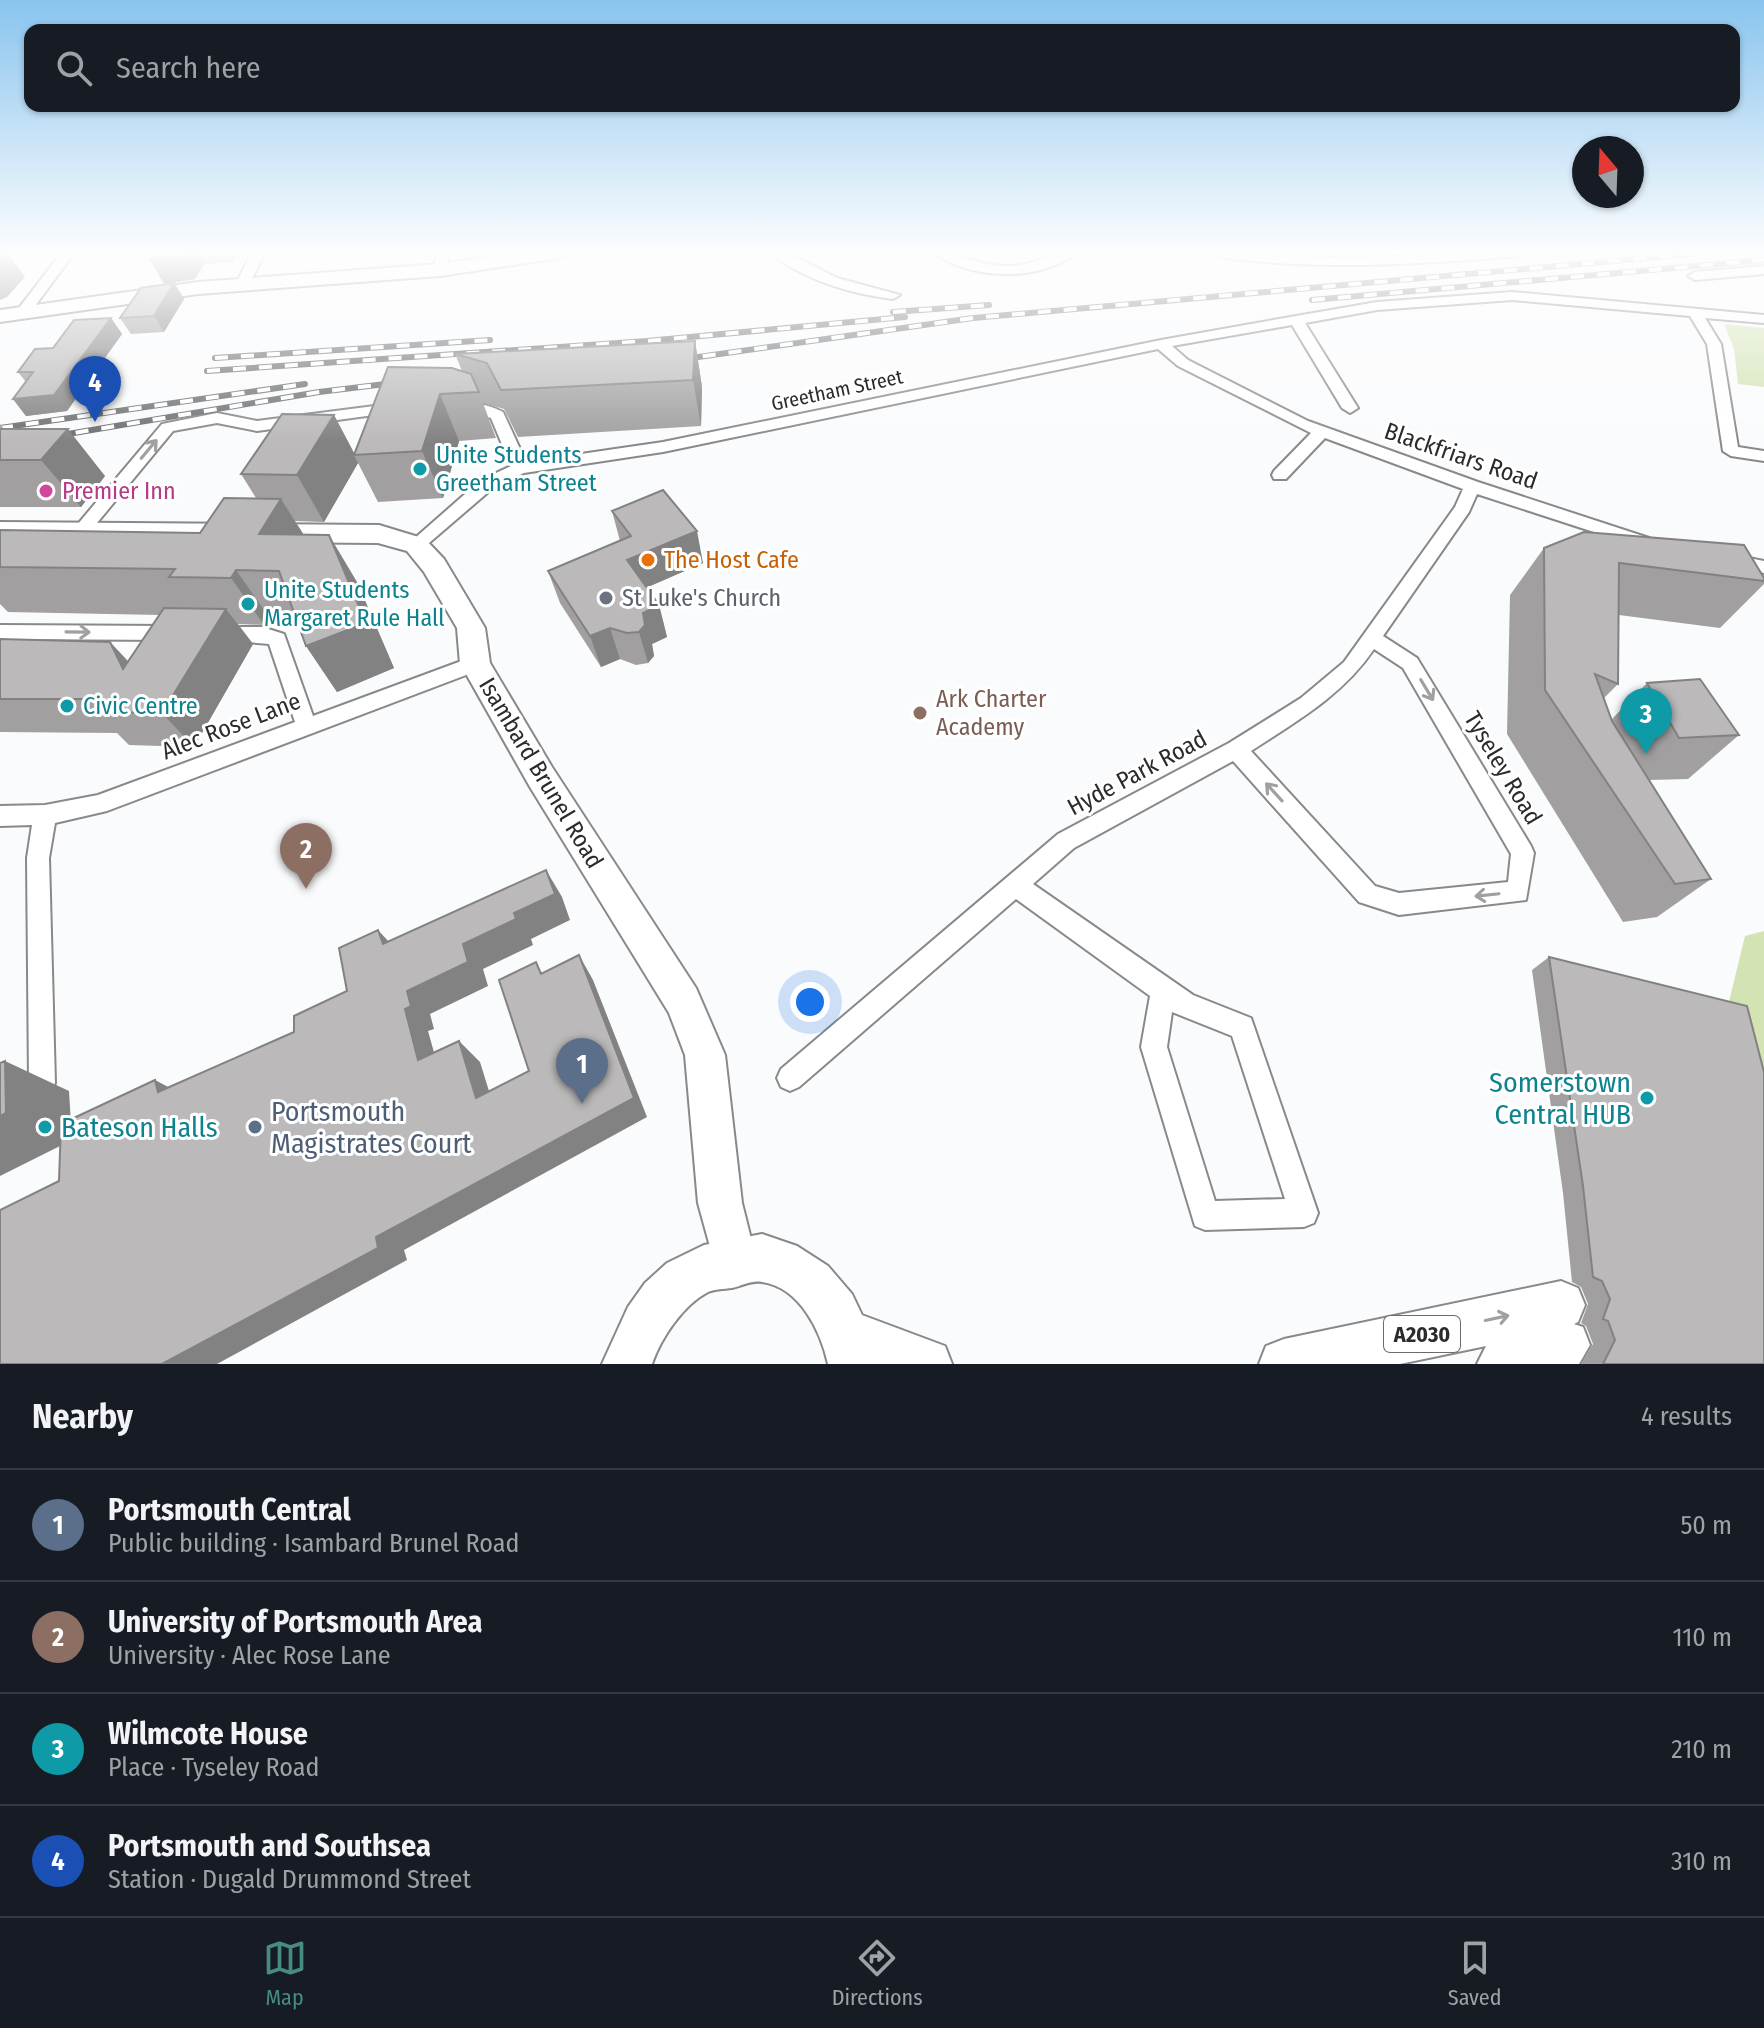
<!DOCTYPE html>
<meta charset="utf-8">
<style>
:root{--surface:#171b24;--page:#20242c;--text:#f1f3f6;--muted:#9ea1a6;--line:#363941;--accent:#468c83}
body{margin:0;font-family:"Fira Sans Condensed",sans-serif;background:var(--page);color:var(--text)}
.compass{position:absolute;left:1572px;top:136px;width:72px;height:72px;border-radius:50%;background:var(--surface);box-shadow:0 2px 6px #0004;rotate:341deg}
.you{position:absolute;left:810px;top:1002px;width:28px;height:28px;margin:-20px;border:6px solid #fff;border-radius:50%;background:#1a73e8;box-shadow:0 0 0 12px #1a73e833}
.badge{display:grid;place-items:center;width:52px;height:52px;border-radius:50%;background:var(--accent);color:#fff;font-size:26px;font-weight:700}
.pin{position:absolute;translate:-50% -66px;filter:drop-shadow(0 2px 4px #0008)}
.pin::after{content:'';position:absolute;top:42px;width:28px;height:24px;background:inherit;clip-path:polygon(0 0,100% 0,50% 100%)}
.list{margin:0;padding:0;list-style:none}
h2{display:flex;justify-content:space-between;align-items:center;height:104px;margin:0;padding:0 32px;font-size:34px}
h2 small{font-size:26px;font-weight:400;color:var(--muted)}
.list li{display:grid;grid-template-columns:52px 1fr auto;gap:24px;align-items:center;box-sizing:border-box;height:112px;padding:0 32px;border-top:2px solid var(--line)}
.list b{display:block;font-size:30px;white-space:nowrap}
.list p{margin:0;font-size:26px;white-space:nowrap;color:var(--muted)}
.list em{font-size:26px;font-style:normal;color:var(--muted)}
.icon{flex:none;width:44px;height:44px;fill:none;stroke:currentColor;stroke-width:2;stroke-linecap:round;stroke-linejoin:round}
.map{position:relative;flex:none;width:1764px;height:1364px;overflow:hidden}
.search{position:absolute;background:var(--surface);box-shadow:0 2px 6px #0004;left:24px;right:24px;top:24px;height:88px;display:flex;align-items:center;gap:20px;box-sizing:border-box;padding:0 28px;border-radius:16px;color:var(--muted);font-size:30px}
.sheet{height:552px;background:var(--surface)}
nav{display:flex;justify-content:space-around;align-items:center;box-sizing:border-box;height:112px;border-top:2px solid var(--line);background:var(--surface);font-size:22px;color:var(--muted)}
nav a{display:grid;justify-items:center;gap:4px}
nav .on{color:var(--accent)}
.map>svg:first-child{display:block}
.green{fill:#d3e3b4}
.lines{fill:none;stroke-linecap:round;stroke-linejoin:round}
.street-casing{stroke:#88898a;stroke-width:4}
.secondary-casing{stroke:#88898a;stroke-width:4}
.primary-casing{stroke:#88898a;stroke-width:4}
.street{fill:#fff;fill-rule:evenodd}
.secondary{fill:#fff;fill-rule:evenodd}
.primary{fill:#fff;fill-rule:evenodd}
.rail-casing{stroke:#6f7071;stroke-width:6}
.rail{stroke:#fff;stroke-width:4;stroke-dasharray:13;stroke-linecap:butt}
.wall{fill:#a19fa0}
.shaded-wall{fill:#838282}
.building{fill:#bbb9ba;stroke:#838282;stroke-width:2}
.oneway{stroke:#a0a0a0}
.culture-dot{fill:#0f9aa8;stroke:#fff;stroke-width:3}
.hotel-dot{fill:#d1479c;stroke:#fff;stroke-width:3}
.food-dot{fill:#e8710a;stroke:#fff;stroke-width:3}
.worship-dot{fill:#6b7280;stroke:#fff;stroke-width:3}
.education-dot{fill:#8d6e63;stroke:#fff;stroke-width:3}
.service-dot{fill:#5c6f8a;stroke:#fff;stroke-width:3}
.labels{text-anchor:middle;dominant-baseline:central;stroke-width:6;stroke-linejoin:round;paint-order:stroke}
.far-street-label{font-size:20px;fill:#2b2b2c;stroke:#fff}
.shield{fill:#fff;stroke:#6b6b6b;stroke-width:2}
.shield-label{font-size:22px;font-weight:bold;fill:#2b2b2c}
.culture-label{font-size:24px;fill:#0d838f;stroke:#fff;text-anchor:start}
.street-label{font-size:24px;fill:#2b2b2c;stroke:#fff}
.hotel-label{font-size:24px;fill:#b23c85;stroke:#fff;text-anchor:start}
.food-label{font-size:24px;fill:#c56008;stroke:#fff;text-anchor:start}
.worship-label{font-size:24px;fill:#5b616d;stroke:#fff;text-anchor:start}
.education-label{font-size:24px;fill:#785e54;stroke:#fff;text-anchor:start}
.near-culture-label{font-size:28px;fill:#0d838f;stroke:#fff;text-anchor:end}
.near-service-label{font-size:28px;fill:#4e5e75;stroke:#fff;text-anchor:start}
</style>
<div class="map">
<svg width="1764" height="1364" viewBox="0 0 1764 1364">
<rect width="100%" height="100%" fill="#fafbfc"/>
<!-- green -->
<path class="green" d="M 1724,324 L 1764,328 L 1764,387 L 1738,384 L 1734,349 Z
M 1764,931 L 1764,1129 L 1725,1018 L 1745,936 Z"/>
<g class="lines">
<!-- street casing -->
<g class="street-casing">
<path id="street" d="M 62,252 L 75,252 L 26,318 L 16,318 L 16,312 Z
M 252,252 L 265,252 L 249,285 L 239,285 L 237,282 Z
M 437,252 L 449,252 L 445,273 L 433,270 Z
M 770,252 L 786,252 L 837,278 L 900,295 L 893,299 C 852,294 802,280 770,252 Z
M 932,252 C 957,252 979,266 1005,266 C 1031,267 1053,252 1078,252 C 1041,282 970,281 932,252 Z
M 1211,252 L 1330,258 L 1525,252 L 1519,256 C 1434,263 1350,269 1265,262 C 1249,260 1224,261 1211,252 Z
M 1764,266 L 1764,274 L 1695,280 L 1688,276 L 1695,272 Z
M 1512,292 L 1764,315 L 1764,323 L 1705,318 L 1721,344 L 1738,447 L 1764,451 L 1764,461 L 1731,456 L 1723,451 L 1707,344 L 1690,316 L 1512,300 L 1377,310 L 1305,323 L 1358,408 L 1350,413 L 1342,408 L 1292,325 L 1172,346 L 1188,360 L 1308,421 L 1478,482 L 1649,538 L 1652,542 L 1643,548 L 1477,494 L 1469,512 L 1383,636 L 1417,658 L 1531,846 L 1534,853 L 1526,900 L 1399,915 L 1359,902 L 1233,761 L 1074,848 L 1033,884 L 1193,995 L 1251,1018 L 1318,1213 L 1314,1223 L 1304,1227 L 1205,1230 L 1195,1226 L 1141,1047 L 1150,996 L 1016,899 L 799,1087 L 790,1091 L 781,1087 L 777,1078 L 781,1069 L 1058,834 L 1229,743 L 1301,698 L 1344,662 L 1455,507 L 1463,489 L 1325,438 L 1286,479 L 1274,479 L 1272,475 L 1274,471 L 1311,433 L 1178,366 L 1158,349 L 663,452 L 524,473 L 493,488 L 422,549 L 416,551 L 407,545 L 481,480 L 511,466 L 491,418 L 457,410 L 457,404 C 473,401 489,405 503,412 L 526,462 L 663,442 L 1161,340 L 1296,316 L 1377,302 ZM 1374,649 L 1403,668 L 1511,854 L 1508,882 L 1399,893 L 1375,886 L 1251,751 C 1297,721 1343,695 1374,649 ZM 1172,1012 L 1232,1036 L 1285,1199 L 1215,1201 L 1167,1047 Z
M 398,403 L 406,408 L 403,411 L 257,431 L 217,423 L 173,431 L 87,535 L 75,535 L 72,531 L 162,424 L 217,413 L 257,421 Z
M 1729,554 L 1764,561 L 1764,573 L 1723,564 L 1720,560 L 1723,556 Z
M 0,625 L 172,626 L 182,633 L 172,640 L 0,639 Z
M 220,627 L 262,627 L 284,634 L 313,716 L 475,656 L 482,659 L 485,664 L 482,669 L 107,811 L 55,823 L 49,858 L 55,1083 L 51,1092 L 42,1096 L 33,1092 L 29,1083 L 27,858 L 32,825 L 0,826 L 0,806 L 45,805 L 98,795 L 295,722 L 269,644 L 213,639 L 210,634 L 213,629 Z"/>
</g>
<!-- secondary casing -->
<g class="secondary-casing">
<path id="secondary" d="M 518,252 L 568,252 L 559,258 L 440,276 L 198,294 L 0,322 L 0,310 L 198,282 L 440,264 Z
M 0,522 L 379,525 L 425,539 L 444,559 L 485,628 L 490,663 L 552,767 L 696,988 L 725,1055 L 742,1203 L 757,1263 L 751,1279 L 735,1285 L 719,1279 L 698,1203 L 685,1055 L 669,1013 L 530,787 L 465,672 L 460,664 L 457,628 L 424,572 L 407,551 L 378,543 L 0,540 Z"/>
</g>
<!-- primary casing -->
<g class="primary-casing">
<path id="primary" d="M 762,1234 L 797,1246 L 828,1266 L 852,1294 L 862,1315 L 945,1346 L 952,1364 L 828,1364 C 821,1332 800,1287 762,1282 C 752,1280 742,1286 732,1288 C 724,1289 715,1289 708,1292 C 683,1305 661,1338 652,1364 L 602,1364 L 628,1307 L 645,1283 L 667,1263 L 704,1245 Z
M 1561,1281 L 1578,1288 L 1585,1305 L 1578,1322 L 1574,1324 L 1583,1327 L 1590,1345 L 1579,1364 L 1477,1364 L 1486,1346 L 1400,1364 L 1259,1364 L 1266,1346 L 1284,1339 Z"/>
</g>
<!-- street -->
<use href="#street" class="street"/>
<!-- secondary -->
<use href="#secondary" class="secondary"/>
<!-- primary -->
<use href="#primary" class="primary"/>
<!-- rail casing -->
<g class="rail-casing">
<path id="rail" d="M 1312,300 L 1764,260
M 893,312 L 989,305
M 215,358 L 490,340
M 677,360 L 973,318 L 1715,252
M 207,371 L 647,341 L 905,317
M 0,428 L 305,384
M 50,437 L 319,392 L 402,382"/>
</g>
<!-- rail -->
<use href="#rail" class="rail"/>
</g>
<!-- wall -->
<path class="wall" d="M 155,252 L 238,252 L 233,262 L 204,264 L 195,279 L 164,284 Z
M 174,283 L 184,299 L 164,332 L 131,334 L 120,318 Z
M 111,318 L 122,334 L 67,411 L 26,416 L 13,399 L 26,382 L 18,372 L 53,348 Z
M 695,341 L 702,387 L 701,426 L 518,437 L 504,409 L 483,403 L 496,438 L 459,441 L 443,498 L 378,502 L 358,463 L 324,522 L 295,521 L 304,535 L 357,582 L 394,668 L 337,692 L 306,646 L 295,617 L 269,617 L 264,625 L 238,624 L 253,644 L 194,747 L 129,745 L 117,733 L 0,732 L 0,639 L 110,642 L 128,661 L 160,615 L 8,612 L 0,604 L 0,530 L 200,533 L 256,498 L 241,474 L 334,415 L 354,453 L 462,371 L 455,354 Z
M 0,424 L 4,429 L 105,476 L 81,507 L 0,507 Z
M 612,511 L 703,563 L 646,588 L 659,605 L 667,637 L 652,644 L 654,656 L 648,663 L 636,665 L 620,659 L 601,667 L 560,603 L 548,571 L 620,541 Z
M 1544,548 L 1764,578 L 1764,584 L 1720,628 L 1619,615 L 1618,684 L 1603,699 L 1611,720 L 1647,683 L 1739,735 L 1688,779 L 1649,780 L 1711,879 L 1657,917 L 1623,922 L 1507,734 L 1510,595 Z
M 1549,957 L 1764,1364 L 1581,1364 L 1593,1344 L 1586,1326 L 1581,1323 L 1588,1304 L 1581,1287 L 1572,1282 L 1563,1193 L 1532,970 Z"/>
<!-- shaded-wall -->
<path class="shaded-wall" d="M 0,252 L 7,252 L 25,277 L 7,297 L 0,300 Z
M 184,252 L 198,252 L 204,264 L 195,279 L 164,284 L 150,260 Z
M 228,252 L 238,252 L 233,262 Z
M 174,283 L 184,299 L 164,332 L 154,316 Z
M 111,318 L 122,334 L 67,411 L 26,416 L 13,399 Z
M 695,341 L 702,387 L 701,426 L 693,380 Z
M 440,394 L 459,441 L 443,498 L 422,451 Z
M 334,415 L 355,455 L 354,455 L 358,463 L 324,522 L 297,475 Z
M 68,429 L 105,476 L 81,507 L 41,460 Z
M 281,499 L 310,545 L 259,534 Z
M 697,531 L 703,563 L 636,592 L 627,560 Z
M 329,535 L 357,582 L 394,668 L 337,692 L 306,646 Z
M 236,570 L 269,617 L 264,625 L 231,578 Z
M 659,605 L 667,637 L 652,644 L 654,656 L 648,663 L 639,632 L 643,613 Z
M 226,609 L 253,644 L 194,747 L 162,713 Z
M 610,628 L 620,659 L 601,667 L 590,636 Z
M 110,642 L 142,677 L 123,669 Z
M 546,870 L 562,897 L 570,920 L 531,939 L 533,945 L 483,969 L 488,986 L 430,1014 L 434,1029 L 428,1031 L 442,1081 L 418,1060 L 405,1009 L 407,991 L 463,944 L 514,913 Z
M 378,930 L 401,955 L 383,944 Z
M 579,955 L 593,980 L 647,1117 L 404,1250 L 407,1260 L 217,1364 L 162,1364 L 376,1237 L 634,1098 Z
M 459,1041 L 480,1062 L 497,1117 L 476,1098 Z
M 5,1061 L 69,1091 L 72,1140 L 0,1176 L 0,1116 Z
M 155,1080 L 193,1100 L 158,1092 Z"/>
<!-- building -->
<path class="building" d="M 155,252 L 184,252 L 181,256 L 150,260 Z
M 174,283 L 154,316 L 120,318 L 141,288 Z
M 111,318 L 54,395 L 13,399 L 33,372 L 18,372 L 35,349 L 53,348 L 74,320 Z
M 695,341 L 693,380 L 501,390 L 487,363 L 455,354 Z
M 388,367 L 452,368 L 471,374 L 479,392 L 440,394 L 422,451 L 354,455 Z
M 282,414 L 334,415 L 297,475 L 241,474 Z
M 0,429 L 68,429 L 41,460 L 0,460 Z
M 663,490 L 697,531 L 627,560 L 659,605 L 643,613 L 645,625 L 639,632 L 627,633 L 610,628 L 590,636 L 548,571 L 631,536 L 612,511 Z
M 224,498 L 281,499 L 259,534 L 329,535 L 366,623 L 306,646 L 279,571 L 236,570 L 231,578 L 169,577 L 175,569 L 0,567 L 0,530 L 200,533 Z
M 1584,532 L 1744,545 L 1764,578 L 1764,581 L 1619,563 L 1618,684 L 1595,674 L 1612,721 L 1711,879 L 1675,884 L 1545,690 L 1544,548 Z
M 164,608 L 226,609 L 162,713 L 94,712 L 102,699 L 0,699 L 0,639 L 110,642 L 123,669 Z
M 1700,679 L 1739,735 L 1679,738 L 1647,683 Z
M 546,870 L 555,894 L 514,913 L 516,919 L 463,944 L 468,962 L 407,991 L 411,1006 L 405,1009 L 418,1060 L 459,1041 L 476,1098 L 529,1071 L 499,980 L 536,962 L 541,974 L 579,955 L 634,1098 L 376,1237 L 378,1248 L 162,1364 L 0,1364 L 0,1210 L 59,1181 L 61,1124 L 155,1080 L 158,1092 L 294,1032 L 294,1016 L 347,991 L 339,948 L 378,930 L 383,944 Z
M 1549,957 L 1747,1006 L 1764,1072 L 1764,1364 L 1603,1364 L 1615,1340 L 1608,1321 L 1603,1319 L 1610,1299 L 1602,1281 L 1593,1277 L 1583,1186 Z
M 5,1061 L 6,1113 L 0,1116 L 0,1063 Z"/>
<!-- one-way arrows -->
<defs><path id="oneway-shaft" d="M-6 0H5M1.5-3L5.5 0L1.5 3" fill="none" stroke-width="1.6" stroke-linecap="round" stroke-linejoin="round" transform="scale(2)"/></defs>
<g class="oneway">
<use href="#oneway-shaft" transform="translate(149 449) rotate(-50)"/>
<use href="#oneway-shaft" transform="translate(78 632) rotate(1)"/>
<use href="#oneway-shaft" transform="translate(1427 690) rotate(59)"/>
<use href="#oneway-shaft" transform="translate(1274 792) rotate(-132)"/>
<use href="#oneway-shaft" transform="translate(1487 895) rotate(174)"/>
<use href="#oneway-shaft" transform="translate(1497 1318) rotate(-12)"/>
</g>
<!-- sky -->
<linearGradient id="sky" x2="0" y2="1"><stop stop-color="#89c4ee"/><stop offset="0.57" stop-color="#fdfdfe"/><stop offset="1" stop-color="#fdfdfe" stop-opacity="0"/></linearGradient>
<rect width="1764" height="443" fill="url(#sky)"/>
<!-- markers -->
<g class="culture-dot">
<circle cx="420" cy="469" r="8"/>
<circle cx="248" cy="604" r="8"/>
<circle cx="67" cy="706" r="8"/>
<circle cx="1647" cy="1098" r="8"/>
<circle cx="45" cy="1127" r="8"/>
</g>
<circle class="hotel-dot" cx="46" cy="491" r="8"/>
<circle class="food-dot" cx="648" cy="560" r="8"/>
<circle class="worship-dot" cx="606" cy="598" r="8"/>
<circle class="education-dot" cx="920" cy="713" r="8"/>
<circle class="service-dot" cx="255" cy="1127" r="8"/>
<g class="labels">
<!-- far-street labels -->
<g class="far-street-label">
<text transform="translate(837 390) rotate(-12)">Greetham Street</text>
</g>
<!-- shield labels -->
<rect class="shield" x="1384" y="1316" width="76" height="36" rx="6"/>
<g class="shield-label">
<text x="1422" y="1334">A2030</text>
</g>
<!-- culture labels -->
<g class="culture-label">
<text x="436" y="455">Unite Students<tspan x="436" dy="28">Greetham Street</tspan></text>
<text x="264" y="590">Unite Students<tspan x="264" dy="28">Margaret Rule Hall</tspan></text>
<text x="83" y="706">Civic Centre</text>
</g>
<!-- street labels -->
<g class="street-label">
<text transform="translate(1461 456) rotate(19)">Blackfriars Road</text>
<text transform="translate(231 726) rotate(-21)">Alec Rose Lane</text>
<text transform="translate(1503 768) rotate(59)">Tyseley Road</text>
<text transform="translate(541 773) rotate(59)">Isambard Brunel Road</text>
<text transform="translate(1137 773) rotate(-28)">Hyde Park Road</text>
</g>
<!-- hotel labels -->
<g class="hotel-label">
<text x="62" y="491">Premier Inn</text>
</g>
<!-- food labels -->
<g class="food-label">
<text x="664" y="560">The Host Cafe</text>
</g>
<!-- worship labels -->
<g class="worship-label">
<text x="622" y="598">St Luke's Church</text>
</g>
<!-- education labels -->
<g class="education-label">
<text x="936" y="699">Ark Charter<tspan x="936" dy="28">Academy</tspan></text>
</g>
<!-- near-culture labels -->
<g class="near-culture-label">
<text x="1631" y="1082">Somerstown<tspan x="1631" dy="32">Central HUB</tspan></text>
<text x="61" y="1127" text-anchor="start">Bateson Halls</text>
</g>
<!-- near-service labels -->
<g class="near-service-label">
<text x="271" y="1111">Portsmouth<tspan x="271" dy="32">Magistrates Court</tspan></text>
</g>
</g>
</svg>
<svg class="compass" viewBox="-18 -18 36 36"><path d="M0-13l5 13h-10z" fill="#e53935"/><path d="M0 13l5-13h-10z" fill="#9ea1a6"/></svg>
<div class="you"></div>
<div class="pin badge" style="left:582px;top:1104px;background:#5c6f8a">1</div>
<div class="pin badge" style="left:306px;top:889px;background:#8d6e63">2</div>
<div class="pin badge" style="left:1646px;top:754px;background:#0f9aa8">3</div>
<div class="pin badge" style="left:95px;top:422px;background:#1a4fb4">4</div>
<div class="search"><svg class="icon" aria-label="search" viewBox="0 0 24 24"><circle cx="10" cy="10" r="6"/><path d="M15 15l6 6"/></svg>Search here</div>
</div>
<section class="sheet">
<h2>Nearby<small>4 results</small></h2>
<ul class="list">
<li><span class="badge" style="background:#5c6f8a">1</span><div><b>Portsmouth Central</b><p>Public building · Isambard Brunel Road</p></div><em>50 m</em></li>
<li><span class="badge" style="background:#8d6e63">2</span><div><b>University of Portsmouth Area</b><p>University · Alec Rose Lane</p></div><em>110 m</em></li>
<li><span class="badge" style="background:#0f9aa8">3</span><div><b>Wilmcote House</b><p>Place · Tyseley Road</p></div><em>210 m</em></li>
<li><span class="badge" style="background:#1a4fb4">4</span><div><b>Portsmouth and Southsea</b><p>Station · Dugald Drummond Street</p></div><em>310 m</em></li>
</ul>
</section>
<nav>
<a class="on"><svg class="icon" aria-label="map" viewBox="0 0 24 24"><path d="M3 6l6-2 6 2 6-2v14l-6 2-6-2-6 2zM9 4v14M15 6v14"/></svg>Map</a>
<a><svg class="icon" aria-label="directions" viewBox="0 0 24 24"><path d="M12 3l9 9-9 9-9-9zM9 14v-3h6M13 9l2 2-2 2"/></svg>Directions</a>
<a><svg class="icon" aria-label="saved" viewBox="0 0 24 24"><path d="M7 4h10v16l-5-4-5 4z"/></svg>Saved</a>
</nav>
